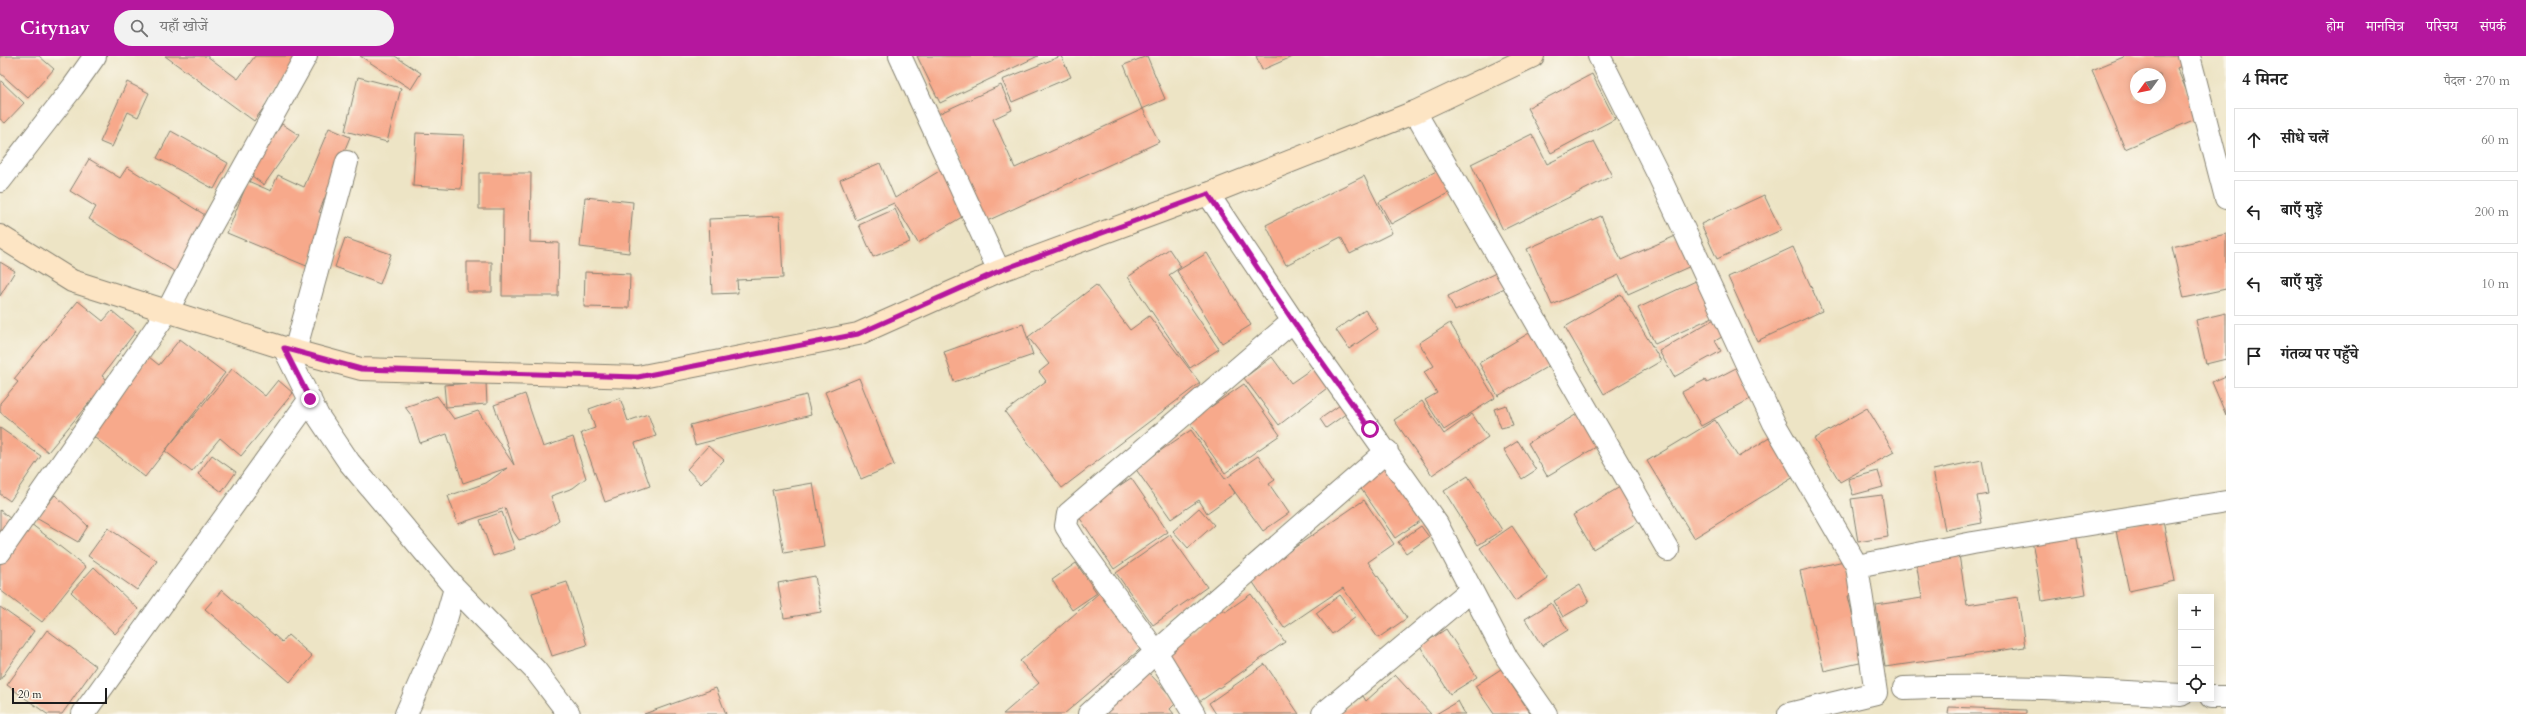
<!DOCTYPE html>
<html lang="hi">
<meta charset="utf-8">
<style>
:root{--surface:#fff;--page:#f2f2f2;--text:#222;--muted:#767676;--line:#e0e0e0;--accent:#b5179e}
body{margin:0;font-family:Cardo,"Noto Serif Devanagari",serif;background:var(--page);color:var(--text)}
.controls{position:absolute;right:12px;bottom:12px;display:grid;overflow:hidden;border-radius:0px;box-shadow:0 2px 10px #0003}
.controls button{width:36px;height:36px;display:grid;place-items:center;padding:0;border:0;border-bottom:1px solid var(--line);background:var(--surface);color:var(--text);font:20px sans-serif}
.compass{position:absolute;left:2130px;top:12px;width:36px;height:36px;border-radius:50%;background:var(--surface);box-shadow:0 2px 10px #0003;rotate:237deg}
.scale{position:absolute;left:12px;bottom:10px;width:95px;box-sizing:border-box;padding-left:4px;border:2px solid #1c1c1c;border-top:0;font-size:11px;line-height:14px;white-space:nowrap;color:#1c1c1c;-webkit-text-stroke:3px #fbf7ec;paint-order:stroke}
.stop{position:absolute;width:12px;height:12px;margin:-9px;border:3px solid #b5179e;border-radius:50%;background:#fff}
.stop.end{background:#b5179e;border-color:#fff;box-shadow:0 1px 4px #0008}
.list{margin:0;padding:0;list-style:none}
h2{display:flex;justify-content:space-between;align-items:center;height:52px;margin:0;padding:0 16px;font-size:17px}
h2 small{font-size:13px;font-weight:400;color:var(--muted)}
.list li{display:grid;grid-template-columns:26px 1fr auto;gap:12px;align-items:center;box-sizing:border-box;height:64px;margin:0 8px 8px;padding:0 8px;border:1px solid var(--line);border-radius:0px}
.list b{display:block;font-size:15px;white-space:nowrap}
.list em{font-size:13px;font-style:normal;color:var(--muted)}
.icon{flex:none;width:22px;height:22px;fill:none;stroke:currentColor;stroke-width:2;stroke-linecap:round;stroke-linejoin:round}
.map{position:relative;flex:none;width:2226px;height:658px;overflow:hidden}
header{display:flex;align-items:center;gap:24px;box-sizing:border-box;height:56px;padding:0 20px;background:var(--accent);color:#fff}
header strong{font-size:19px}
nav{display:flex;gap:22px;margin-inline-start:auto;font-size:14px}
.search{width:280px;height:36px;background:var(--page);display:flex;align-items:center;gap:10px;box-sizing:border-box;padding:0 14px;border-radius:22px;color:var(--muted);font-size:15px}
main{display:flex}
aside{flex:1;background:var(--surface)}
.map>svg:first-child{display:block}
.building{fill:#f7a98b;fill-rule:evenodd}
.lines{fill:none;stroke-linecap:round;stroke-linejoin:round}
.street-casing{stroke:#848070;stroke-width:24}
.secondary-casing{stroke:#848070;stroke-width:24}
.street{stroke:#fff;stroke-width:22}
.secondary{stroke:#fde5c4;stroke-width:22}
.route{stroke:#b5179e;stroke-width:5}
</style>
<header>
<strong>Citynav</strong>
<div class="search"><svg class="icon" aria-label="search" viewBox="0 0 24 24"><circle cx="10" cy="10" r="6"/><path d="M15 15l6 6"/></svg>यहाँ खोजें</div>
<nav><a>होम</a><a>मानचित्र</a><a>परिचय</a><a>संपर्क</a></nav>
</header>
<main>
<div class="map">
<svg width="2226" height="658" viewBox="0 0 2226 658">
<rect width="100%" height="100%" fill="#fbf7ec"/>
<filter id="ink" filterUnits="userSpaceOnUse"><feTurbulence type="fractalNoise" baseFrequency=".025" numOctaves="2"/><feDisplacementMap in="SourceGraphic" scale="8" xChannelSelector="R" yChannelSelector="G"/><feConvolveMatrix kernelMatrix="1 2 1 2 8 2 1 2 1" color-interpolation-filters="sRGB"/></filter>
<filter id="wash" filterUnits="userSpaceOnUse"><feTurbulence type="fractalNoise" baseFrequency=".012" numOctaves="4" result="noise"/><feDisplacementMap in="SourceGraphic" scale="16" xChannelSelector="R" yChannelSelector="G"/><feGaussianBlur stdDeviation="0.9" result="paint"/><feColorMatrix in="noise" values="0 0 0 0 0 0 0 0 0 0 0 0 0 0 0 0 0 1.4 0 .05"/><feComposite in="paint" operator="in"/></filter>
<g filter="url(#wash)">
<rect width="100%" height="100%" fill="#ede4c5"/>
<g id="blocks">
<!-- building -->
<path class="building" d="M 0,0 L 39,0 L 54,13 L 28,42 L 0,17 Z
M 165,0 L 207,0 L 238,23 L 255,0 L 301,0 L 254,65 Z
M 360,0 L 395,0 L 421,17 L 411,33 Z
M 917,0 L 1038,0 L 940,47 Z
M 1061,0 L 1071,21 L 1012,46 L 1002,24 Z
M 1147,0 L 1165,43 L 1142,53 L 1124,9 Z
M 1256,0 L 1294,0 L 1262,14 Z
M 2126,0 L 2183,0 L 2186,8 L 2177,12 L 2198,62 L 2125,93 L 2092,14 ZM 2136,18 L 2160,18 L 2160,42 L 2136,42 Z
M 1592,18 L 1615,63 L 1551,97 L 1527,52 Z
M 358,21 L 401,32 L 387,86 L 345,75 Z
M 0,24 L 24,47 L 5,67 L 0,63 Z
M 127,26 L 149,37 L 138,61 L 128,56 L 112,91 L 100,86 Z
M 1001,29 L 1012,54 L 993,63 L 1015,112 L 1143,53 L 1159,86 L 987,165 L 938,58 Z
M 282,68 L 299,79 L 264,129 L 248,117 Z
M 329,72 L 350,81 L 319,156 L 330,160 L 309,211 L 227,177 L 248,125 L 271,135 L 278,119 L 304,131 Z
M 171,75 L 228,107 L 214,133 L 157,102 Z
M 416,77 L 464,79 L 461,133 L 413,130 Z
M 1532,78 L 1547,108 L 1594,85 L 1612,120 L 1503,174 L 1471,108 Z
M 89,103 L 120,122 L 127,111 L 210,162 L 177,217 L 89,163 L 96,151 L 70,135 Z
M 880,107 L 895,142 L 941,114 L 967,158 L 918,187 L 894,147 L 856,164 L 840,124 Z
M 1440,113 L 1452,135 L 1391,168 L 1379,146 Z
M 479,117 L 531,117 L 530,186 L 559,187 L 558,240 L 502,240 L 503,153 L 479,153 Z
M 1364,120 L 1392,177 L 1350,198 L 1341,181 L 1286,209 L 1266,169 Z
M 1764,139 L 1781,174 L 1717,203 L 1701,168 Z
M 585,141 L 633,146 L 629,197 L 580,191 Z
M 895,153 L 910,186 L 873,201 L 859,169 Z
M 780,160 L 783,222 L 737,224 L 738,237 L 712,238 L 709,163 Z
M 1601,160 L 1621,204 L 1680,178 L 1693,209 L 1628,238 L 1619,219 L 1552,249 L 1527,193 Z
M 2226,178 L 2226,233 L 2184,242 L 2172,191 Z
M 345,182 L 391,198 L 380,228 L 335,211 Z
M 1793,191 L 1822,255 L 1757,285 L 1728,221 Z
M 1169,193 L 1181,211 L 1169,219 L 1219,293 L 1190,312 L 1128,221 Z
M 1207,197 L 1251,269 L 1222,287 L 1177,215 Z
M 0,206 L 15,215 L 0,240 Z
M 467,206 L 492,206 L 492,236 L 467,236 Z
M 1500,215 L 1507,231 L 1455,255 L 1448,240 Z
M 585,216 L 630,218 L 629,252 L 584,251 Z
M 1698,224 L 1715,260 L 1655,288 L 1638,252 Z
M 1096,229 L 1130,274 L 1149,260 L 1200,327 L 1062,432 L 1005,356 L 1046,325 L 1039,316 L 1049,308 L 1028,281 Z
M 1621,238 L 1661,305 L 1604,338 L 1565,271 Z
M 78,245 L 103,265 L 112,255 L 136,275 L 102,320 L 108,324 L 48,396 L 0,356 L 0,347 L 18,326 L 14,323 Z
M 1365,254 L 1378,273 L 1349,293 L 1336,274 Z
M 2226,257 L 2226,303 L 2206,308 L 2196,264 Z
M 1716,262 L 1725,279 L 1715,285 L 1721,295 L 1674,321 L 1659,295 Z
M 1450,267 L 1495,342 L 1444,374 L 1425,344 L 1437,337 L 1424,316 L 1434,310 L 1419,287 Z
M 1023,268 L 1033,299 L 954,326 L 944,296 Z
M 1541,270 L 1560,303 L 1498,340 L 1479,307 Z
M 180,283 L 225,317 L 145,421 L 90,378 L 149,301 L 159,309 Z
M 1272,301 L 1291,327 L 1317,309 L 1331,329 L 1279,369 L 1244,322 Z
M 1736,312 L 1752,342 L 1701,370 L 1682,336 L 1705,324 L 1707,327 Z
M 232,313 L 265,340 L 278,324 L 293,337 L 241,400 L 220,382 L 192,416 L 165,395 Z
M 2226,320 L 2226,359 L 2212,326 Z
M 859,322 L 894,409 L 861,423 L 825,336 Z
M 486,326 L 487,348 L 446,351 L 444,329 Z
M 1244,328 L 1280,379 L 1225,417 L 1189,366 Z
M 525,338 L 543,391 L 573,381 L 586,422 L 573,432 L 551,440 L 559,464 L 541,477 L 519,484 L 513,475 L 505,452 L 458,468 L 448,440 L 486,427 L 507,412 L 463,427 L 447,378 L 420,387 L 411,359 L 405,351 L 437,340 L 454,363 L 478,355 L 514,409 L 494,349 Z
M 806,339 L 811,359 L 695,389 L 690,369 Z
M 620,342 L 628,365 L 648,358 L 656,380 L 635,387 L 650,430 L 605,446 L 581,377 L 595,372 L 589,353 Z
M 1422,345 L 1444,378 L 1472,358 L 1488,381 L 1432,419 L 1394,364 Z
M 1343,347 L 1350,355 L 1326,372 L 1320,363 Z
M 1506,349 L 1513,369 L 1501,372 L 1494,353 Z
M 1589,351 L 1608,384 L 1547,420 L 1528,387 Z
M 1867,352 L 1894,396 L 1840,426 L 1814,383 Z
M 1715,364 L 1738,401 L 1771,381 L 1794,421 L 1694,482 L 1647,405 Z
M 0,372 L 41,400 L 10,445 L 0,438 Z
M 1191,374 L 1225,423 L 1258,400 L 1275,424 L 1269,428 L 1289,457 L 1263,475 L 1229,428 L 1235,437 L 1207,457 L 1199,444 L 1171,463 L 1135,412 Z
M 1518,385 L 1536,414 L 1522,423 L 1504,394 Z
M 708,390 L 724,404 L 701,428 L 687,413 Z
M 212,399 L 236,416 L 222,436 L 198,418 Z
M 1391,404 L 1429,459 L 1395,482 L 1357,427 Z
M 1982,404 L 1988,438 L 1977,440 L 1982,467 L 1945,474 L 1933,414 Z
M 1878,415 L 1883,431 L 1853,439 L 1848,423 Z
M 1468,420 L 1502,474 L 1478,489 L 1444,435 Z
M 1131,422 L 1168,476 L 1114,513 L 1077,458 Z
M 1635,422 L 1655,456 L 1593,493 L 1573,459 Z
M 813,427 L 824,490 L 784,497 L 772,434 Z
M 55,439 L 88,470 L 78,486 L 36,462 Z
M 1882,439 L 1888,481 L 1858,486 L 1851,443 Z
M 1364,444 L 1394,488 L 1368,506 L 1407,562 L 1378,582 L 1343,532 L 1284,572 L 1250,522 Z
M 1199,452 L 1214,469 L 1188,492 L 1173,475 Z
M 0,454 L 12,464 L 0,479 Z
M 502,456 L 515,493 L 493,500 L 480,464 Z
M 2162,460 L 2175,525 L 2129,535 L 2115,470 Z
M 26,464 L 86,511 L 42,566 L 0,534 L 0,502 Z
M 1421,470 L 1429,481 L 1406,497 L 1398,486 Z
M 1512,470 L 1548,523 L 1515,545 L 1480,492 Z
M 108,472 L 157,505 L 137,534 L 88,500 Z
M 2076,477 L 2086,538 L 2042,545 L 2032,484 Z
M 1170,479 L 1207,531 L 1153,569 L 1116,517 Z
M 1959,499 L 1967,549 L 2018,541 L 2025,591 L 1885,611 L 1876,549 L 1922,542 L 1916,506 Z
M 1844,505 L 1852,539 L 1848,540 L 1864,606 L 1824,615 L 1800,515 Z
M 1076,507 L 1097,537 L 1072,554 L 1052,524 Z
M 94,511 L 138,553 L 115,578 L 71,536 Z
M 815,520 L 821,556 L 784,562 L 778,527 Z
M 567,526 L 587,589 L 552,600 L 532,537 Z
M 1580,529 L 1589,546 L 1563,561 L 1554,545 Z
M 222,534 L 282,586 L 288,579 L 312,600 L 290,626 L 205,553 Z
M 1099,537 L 1144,590 L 1064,658 L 1003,658 L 1039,627 L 1020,605 Z
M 1251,538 L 1285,586 L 1199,646 L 1163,595 L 1222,552 L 1225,556 Z
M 1340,539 L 1356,560 L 1332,578 L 1316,557 Z
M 1551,547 L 1568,574 L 1542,590 L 1525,563 Z
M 0,551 L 34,575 L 0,624 Z
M 1446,573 L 1477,621 L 1450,638 L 1420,590 Z
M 47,574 L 96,610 L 62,658 L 47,658 L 7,629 Z
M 1265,608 L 1299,658 L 1216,658 L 1209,647 Z
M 1501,613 L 1531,658 L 1494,658 L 1475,630 Z
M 1147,615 L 1177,646 L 1170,653 L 1174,658 L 1102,658 Z
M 1395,619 L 1431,658 L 1336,658 L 1363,640 L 1366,645 Z
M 716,632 L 726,658 L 644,658 Z
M 1458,645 L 1465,658 L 1436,658 Z
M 1949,651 L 2026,654 L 2026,658 L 1948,658 Z"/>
</g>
</g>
<g filter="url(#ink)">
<use href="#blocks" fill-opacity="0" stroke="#848070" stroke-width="1"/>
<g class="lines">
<!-- street casing -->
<g class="street-casing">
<path id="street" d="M 900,0 L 999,215
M 1599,0 L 1660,122 L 1774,367 L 1857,510 L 1973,487 L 2226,446
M 2189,0 L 2226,142
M 1415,56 L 1668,494
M 0,125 L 73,31 L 95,0
M 1208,138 L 1293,265 L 1437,468 L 1507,602 L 1546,658
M 284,292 L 318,360 L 349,406 L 455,532 L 443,574 L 406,658
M 295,295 L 347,106
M 0,496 L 167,256 L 210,172 L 306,0
M 455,532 L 536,615 L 569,658
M 1904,632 C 1996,628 2089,634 2181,639
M 2211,641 L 2226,641
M 83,658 L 310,343
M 1089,658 L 1156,596 L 1074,483 L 1066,470 L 1068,458 L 1293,265
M 1194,658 L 1156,596 L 1387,395
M 1323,658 L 1471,534
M 1789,658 L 1876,637 L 1857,510"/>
</g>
<!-- secondary casing -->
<g class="secondary-casing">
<path id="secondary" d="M 0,180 L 72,225 L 284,292 L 361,313 L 638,321 L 858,278 L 999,215 L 1208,138 L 1415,56 L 1533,0"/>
</g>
<!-- street -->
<use href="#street" class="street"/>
<!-- secondary -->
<use href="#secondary" class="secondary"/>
</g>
</g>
<g class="lines" filter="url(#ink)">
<!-- route -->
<path class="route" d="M 310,343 L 284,292 L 361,313 L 638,321 L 858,278 L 999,215 L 1208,138 L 1293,265 L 1370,373"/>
</g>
</svg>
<div class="controls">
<button>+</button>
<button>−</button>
<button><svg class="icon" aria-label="locate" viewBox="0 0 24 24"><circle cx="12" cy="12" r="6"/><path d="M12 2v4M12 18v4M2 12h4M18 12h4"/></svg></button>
</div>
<svg class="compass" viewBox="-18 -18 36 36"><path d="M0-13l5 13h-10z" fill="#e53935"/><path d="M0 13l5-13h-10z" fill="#767676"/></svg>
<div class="scale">20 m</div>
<div class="stop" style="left:1370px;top:373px"></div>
<div class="stop end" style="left:310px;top:343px"></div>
</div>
<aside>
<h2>4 मिनट<small>पैदल · 270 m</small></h2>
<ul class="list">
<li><svg class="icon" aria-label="ahead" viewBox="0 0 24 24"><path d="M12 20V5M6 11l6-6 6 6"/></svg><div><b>सीधे चलें</b></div><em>60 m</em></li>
<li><svg class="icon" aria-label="left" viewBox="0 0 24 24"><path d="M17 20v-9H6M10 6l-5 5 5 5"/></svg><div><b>बाएँ मुड़ें</b></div><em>200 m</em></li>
<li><svg class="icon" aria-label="left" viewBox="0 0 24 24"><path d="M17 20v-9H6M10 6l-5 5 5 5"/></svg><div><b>बाएँ मुड़ें</b></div><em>10 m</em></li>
<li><svg class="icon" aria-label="arrive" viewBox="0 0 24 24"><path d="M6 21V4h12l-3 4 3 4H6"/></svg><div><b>गंतव्य पर पहुँचे</b></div></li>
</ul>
</aside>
</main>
